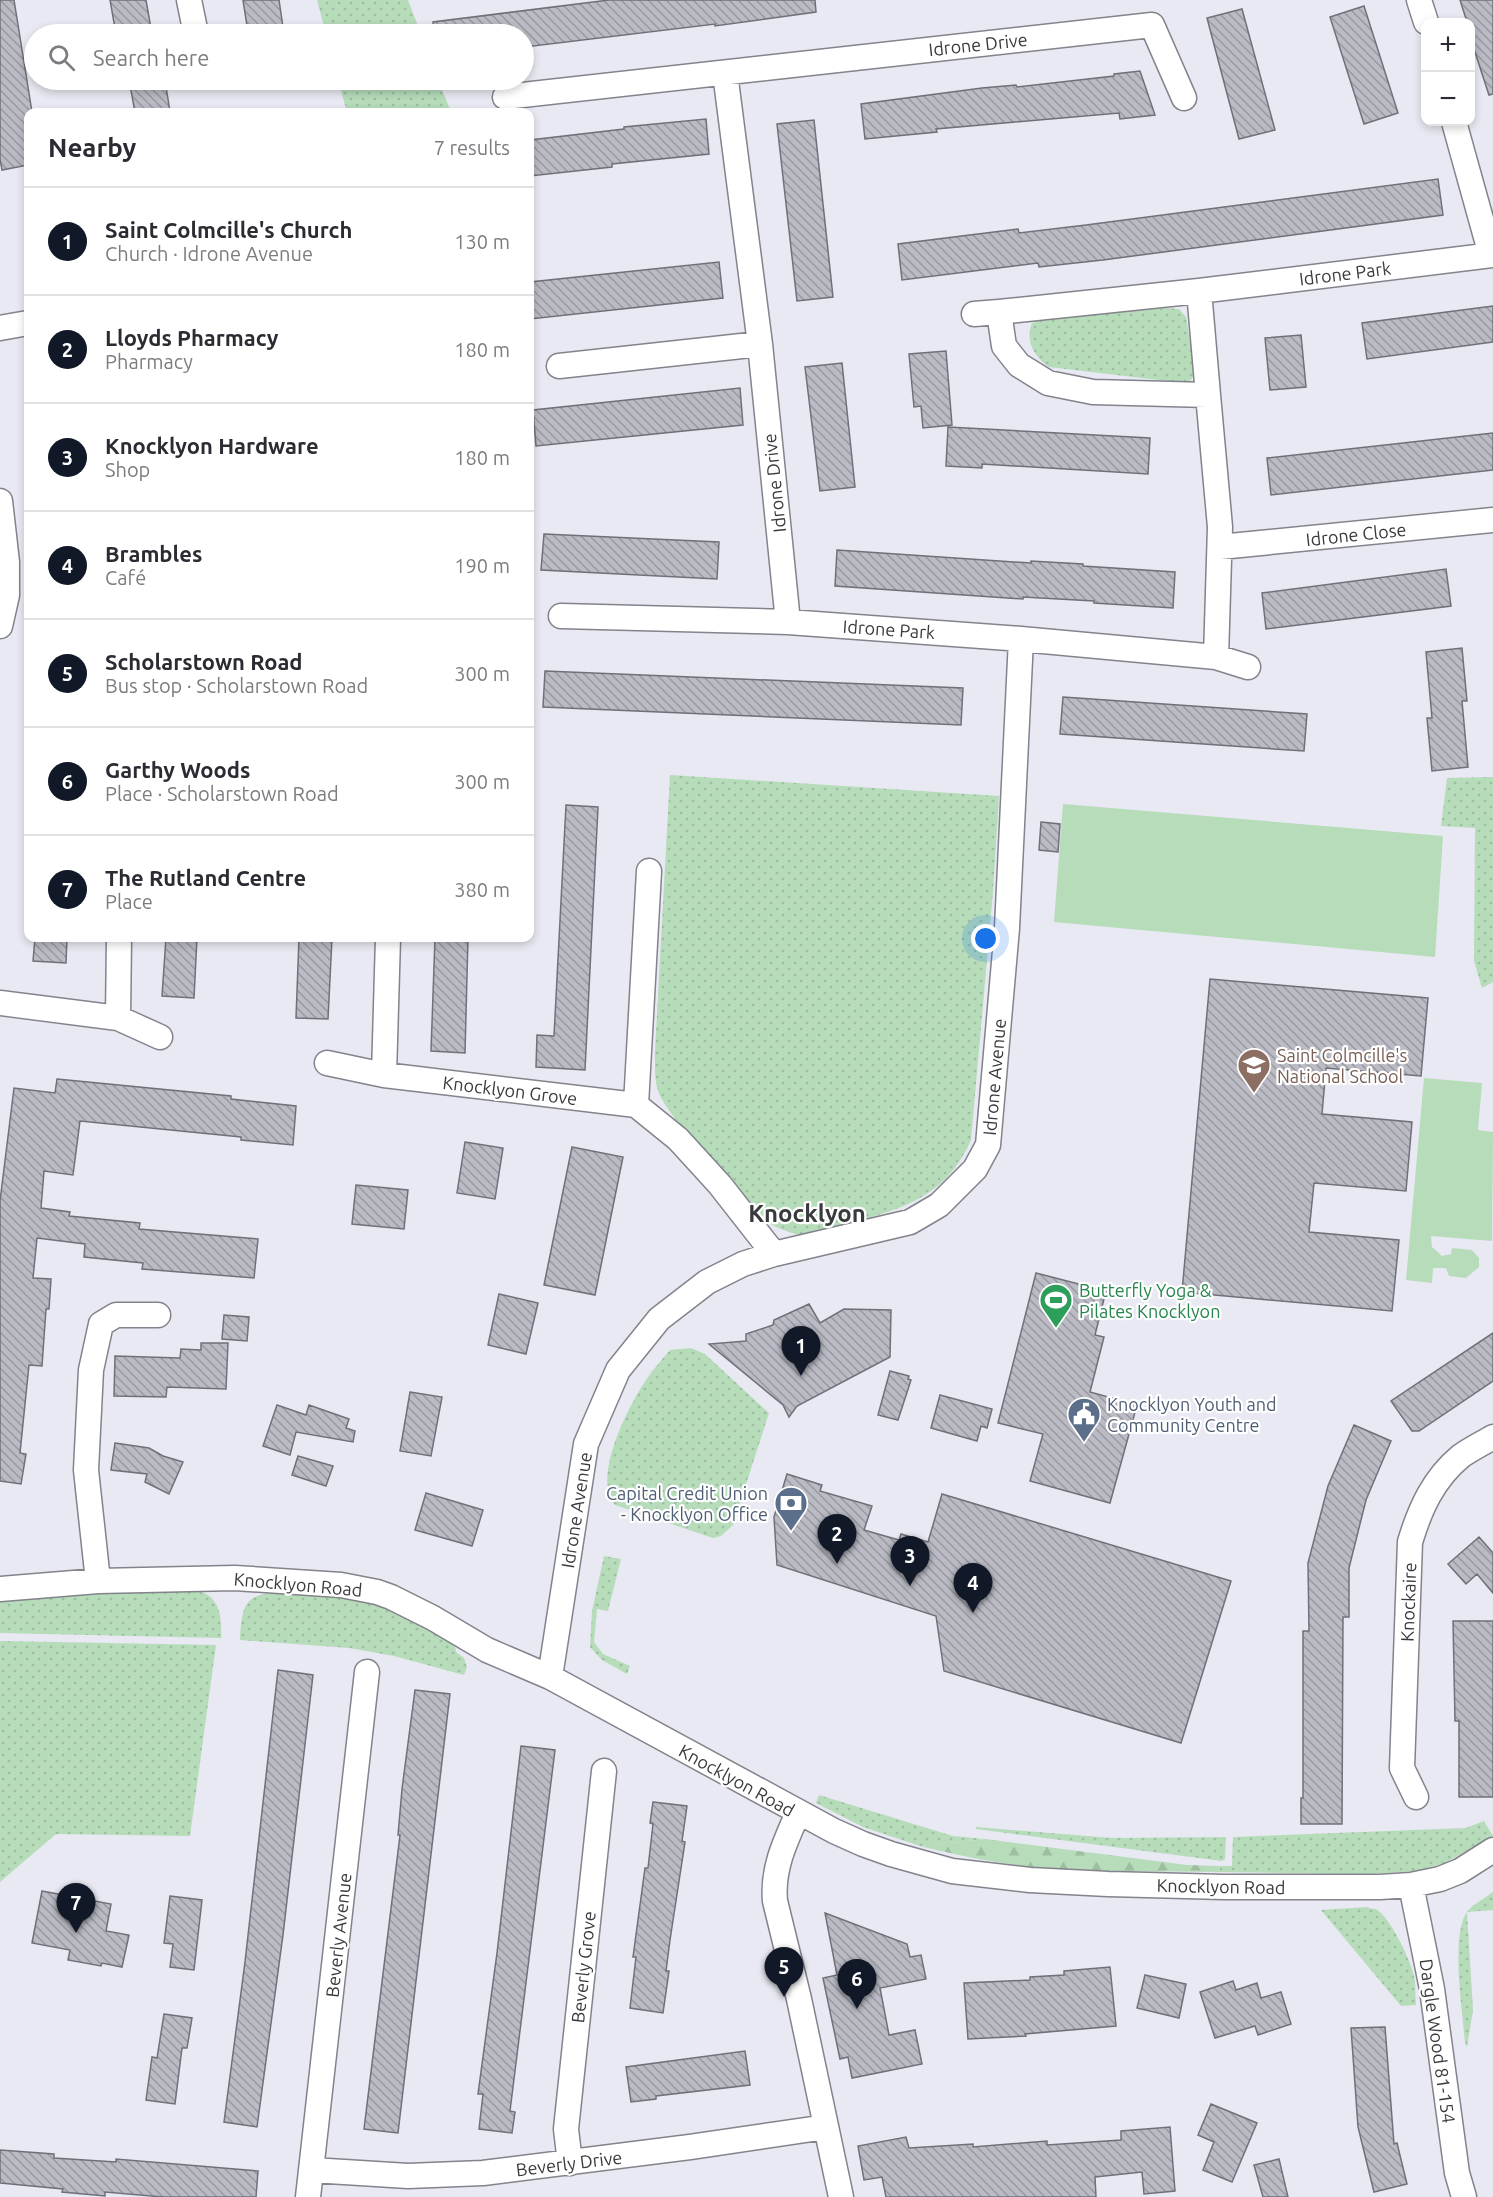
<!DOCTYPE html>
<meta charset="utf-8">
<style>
:root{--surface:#fff;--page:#f2f2f3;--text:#2b2b33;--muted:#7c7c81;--line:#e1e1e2;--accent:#111827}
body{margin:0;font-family:Ubuntu,sans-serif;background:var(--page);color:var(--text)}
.controls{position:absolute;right:18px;top:18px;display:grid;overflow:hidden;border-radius:12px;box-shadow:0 3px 9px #0003}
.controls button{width:54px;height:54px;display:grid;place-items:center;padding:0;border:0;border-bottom:2px solid var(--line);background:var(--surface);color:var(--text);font:30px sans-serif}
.you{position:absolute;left:986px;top:939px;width:21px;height:21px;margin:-15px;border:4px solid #fff;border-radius:50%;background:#1a73e8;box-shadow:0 0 0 9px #1a73e833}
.badge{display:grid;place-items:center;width:39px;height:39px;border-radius:50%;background:var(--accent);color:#fff;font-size:20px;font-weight:700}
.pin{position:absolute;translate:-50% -50px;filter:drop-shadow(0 2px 3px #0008)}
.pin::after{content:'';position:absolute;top:32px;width:21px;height:18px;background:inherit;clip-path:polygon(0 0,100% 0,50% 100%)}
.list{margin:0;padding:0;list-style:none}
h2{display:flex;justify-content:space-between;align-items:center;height:78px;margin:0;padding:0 24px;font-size:26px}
h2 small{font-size:20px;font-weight:400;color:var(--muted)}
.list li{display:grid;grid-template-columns:39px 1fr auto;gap:18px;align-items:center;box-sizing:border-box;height:108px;padding:0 24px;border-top:2px solid var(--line)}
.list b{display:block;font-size:22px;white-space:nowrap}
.list p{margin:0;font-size:20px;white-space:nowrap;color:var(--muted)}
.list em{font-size:20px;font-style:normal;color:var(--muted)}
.icon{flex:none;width:33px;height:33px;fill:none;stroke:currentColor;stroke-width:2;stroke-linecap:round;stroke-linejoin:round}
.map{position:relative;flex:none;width:1493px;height:2197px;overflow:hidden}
.search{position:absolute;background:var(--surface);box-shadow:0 3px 9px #0003;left:24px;top:24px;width:510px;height:66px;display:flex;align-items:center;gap:15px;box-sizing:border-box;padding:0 21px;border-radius:33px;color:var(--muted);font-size:22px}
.panel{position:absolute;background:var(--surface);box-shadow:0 3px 9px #0003;left:24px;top:108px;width:510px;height:834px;border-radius:12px}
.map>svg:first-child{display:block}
.grass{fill:url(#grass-dots)}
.forest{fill:url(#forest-firs)}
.green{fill:#b6dcba}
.building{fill:url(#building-back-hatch);stroke:#707078;stroke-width:1.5}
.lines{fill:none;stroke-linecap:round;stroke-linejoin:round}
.minor-casing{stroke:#82838b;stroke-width:27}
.minor{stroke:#fff;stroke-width:24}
.labels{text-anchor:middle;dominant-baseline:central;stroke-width:4.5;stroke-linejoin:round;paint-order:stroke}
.street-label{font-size:18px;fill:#393a3d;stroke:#fff}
.education-label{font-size:18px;fill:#785e54;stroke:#fff;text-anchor:start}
.leisure-label{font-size:18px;fill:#27864d;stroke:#fff;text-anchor:start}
.service-label{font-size:18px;fill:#4e5e75;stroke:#fff;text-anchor:start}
.district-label{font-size:24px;font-weight:bold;fill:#393a3d;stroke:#fff}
</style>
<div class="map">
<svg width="1493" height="2197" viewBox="0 0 1493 2197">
<defs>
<pattern id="grass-dots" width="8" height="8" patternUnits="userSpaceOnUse" patternTransform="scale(1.5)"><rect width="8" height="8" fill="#b6dcba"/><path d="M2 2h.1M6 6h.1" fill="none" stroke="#9dbea1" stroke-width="1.8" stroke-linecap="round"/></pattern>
<pattern id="forest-firs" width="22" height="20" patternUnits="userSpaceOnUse" patternTransform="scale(1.5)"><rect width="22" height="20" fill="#b6dcba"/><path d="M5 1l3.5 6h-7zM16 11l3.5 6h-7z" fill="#9dbea1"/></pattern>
<pattern id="building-back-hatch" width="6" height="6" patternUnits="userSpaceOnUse" patternTransform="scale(1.5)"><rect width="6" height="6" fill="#babbc4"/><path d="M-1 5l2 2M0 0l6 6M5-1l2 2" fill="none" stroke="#9899a0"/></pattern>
</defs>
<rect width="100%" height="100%" fill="#e8e9f2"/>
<!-- grass -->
<path class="grass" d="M 317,0 L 408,0 L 421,34 L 326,34 Z
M 338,80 L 438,80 L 451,112 L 347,112 Z
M 1165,308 L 1179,309 L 1186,317 L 1195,373 L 1191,380 L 1184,383 L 1049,367 C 1034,356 1025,342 1032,323 L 1040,320 Z
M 670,775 L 999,796 L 993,892 L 971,1140 C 945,1199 900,1209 844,1225 C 829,1229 810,1238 795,1234 C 786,1231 777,1228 769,1223 C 750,1211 664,1112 658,1091 C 654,1078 655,1064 655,1051 Z
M 1493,777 L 1493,982 L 1482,988 L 1474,961 L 1475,828 L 1441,826 L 1447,778 Z
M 691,1348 L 705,1354 L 769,1413 L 733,1525 L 721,1536 L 713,1538 L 615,1505 C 591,1478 629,1405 646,1380 C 653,1369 662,1360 670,1350 Z
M 604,1556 L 621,1559 L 608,1611 L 597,1609 L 594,1642 L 603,1654 L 630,1666 L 627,1674 L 602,1660 L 590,1647 L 592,1611 Z
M 194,1590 C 220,1594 222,1616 221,1638 L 0,1633 L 0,1599 L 92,1593 Z
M 285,1591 C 311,1593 337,1595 363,1601 C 396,1609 426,1629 455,1646 L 456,1652 L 464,1658 L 467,1667 L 464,1675 L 394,1656 L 349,1648 L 240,1640 C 242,1602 245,1594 285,1591 Z
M 0,1641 L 216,1645 L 190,1836 L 56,1834 L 0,1882 Z
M 819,1795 L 953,1836 L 985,1839 L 920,1846 L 863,1827 L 816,1803 Z
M 1484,1821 L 1493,1836 L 1445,1863 L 1416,1871 L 1368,1874 L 1219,1872 L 1220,1866 L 1232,1866 L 1233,1837 L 1466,1828 Z
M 976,1827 L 1112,1838 L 1226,1837 L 1225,1859 L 1222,1861 L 976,1829 Z
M 1493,1892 L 1493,1910 L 1467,1912 L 1473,2010 L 1467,2047 L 1465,2043 C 1463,2014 1450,1936 1467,1912 C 1472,1905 1485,1898 1493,1892 Z
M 1367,1907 C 1368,1908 1375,1909 1376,1909 C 1390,1917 1411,1961 1414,1976 C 1416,1985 1415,1995 1416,2005 L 1401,2006 L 1321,1910 Z"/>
<!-- forest -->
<path class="forest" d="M 985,1839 L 1187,1865 L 1220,1866 L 1219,1872 C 1157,1871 1094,1873 1032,1867 C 994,1863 957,1855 920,1846 Z"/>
<!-- green -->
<path class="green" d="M 1063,804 L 1443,836 L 1435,957 L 1054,922 Z
M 1424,1078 L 1482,1083 L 1478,1130 L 1493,1132 L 1492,1241 L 1431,1236 L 1432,1247 L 1442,1256 L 1451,1254 L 1452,1248 L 1472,1250 L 1479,1258 L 1479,1267 L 1466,1278 L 1449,1276 L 1446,1268 L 1433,1268 L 1432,1283 L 1406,1280 Z"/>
<!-- building -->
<path class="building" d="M 0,0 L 14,0 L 32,112 L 28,112 L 28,165 L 2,170 L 0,159 Z
M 110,0 L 146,0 L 152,34 L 116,34 Z
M 243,0 L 279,0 L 284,34 L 252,34 L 250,25 L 247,26 Z
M 609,0 L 815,0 L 816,12 L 715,26 L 715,24 L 525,47 L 524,34 L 434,34 L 433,22 Z
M 1460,0 L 1493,0 L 1493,94 L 1489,95 L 1472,43 L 1470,22 L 1467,22 Z
M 1364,6 L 1398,113 L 1364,124 L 1330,17 Z
M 1242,9 L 1275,130 L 1239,139 L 1207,18 Z
M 1140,71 L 1155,115 L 1120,119 L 1119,113 L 936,129 L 937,132 L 865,139 L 861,104 L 982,88 L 1016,85 L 1017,87 L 1114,76 L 1114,74 Z
M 129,80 L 165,80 L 170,112 L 135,112 Z
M 706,119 L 709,154 L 612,164 L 612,167 L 530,176 L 530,140 L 624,129 L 624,127 Z
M 814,120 L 833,297 L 797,301 L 777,124 Z
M 1438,179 L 1443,215 L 1103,260 L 1039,267 L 1038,263 L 902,280 L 898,244 L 1018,229 L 1019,233 L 1086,225 Z
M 719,262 L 723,298 L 530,319 L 530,282 Z
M 1493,306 L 1493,342 L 1367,359 L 1362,323 Z
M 1301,335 L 1306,387 L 1270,390 L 1265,338 Z
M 946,351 L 952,425 L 923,428 L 921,406 L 914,407 L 909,354 Z
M 842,363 L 855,487 L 820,491 L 805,367 Z
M 740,388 L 743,425 L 536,446 L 533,410 Z
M 948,427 L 1150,438 L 1148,474 L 982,464 L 982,468 L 946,466 Z
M 1493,433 L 1493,470 L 1271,495 L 1267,458 Z
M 544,534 L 719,542 L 717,579 L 541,570 Z
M 837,550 L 1031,563 L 1031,561 L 1083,564 L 1083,566 L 1175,572 L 1173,608 L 1094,603 L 1094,601 L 1023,597 L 1023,599 L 835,586 Z
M 1446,569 L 1451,606 L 1266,629 L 1262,593 Z
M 1462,648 L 1467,701 L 1462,701 L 1468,767 L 1432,771 L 1427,718 L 1432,718 L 1426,652 Z
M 545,671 L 963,688 L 961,725 L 543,707 Z
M 1063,697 L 1307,714 L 1304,751 L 1060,734 Z
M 566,805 L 598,807 L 585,1070 L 536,1067 L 537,1035 L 554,1036 Z
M 1041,822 L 1060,824 L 1058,852 L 1039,850 Z
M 35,938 L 67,938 L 66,963 L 33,961 Z
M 166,938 L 197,938 L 194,998 L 162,996 Z
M 299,938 L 332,938 L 328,1019 L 296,1018 Z
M 435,938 L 468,938 L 465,1053 L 431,1051 Z
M 1210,979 L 1428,998 L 1421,1076 L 1326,1068 L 1322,1114 L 1412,1122 L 1406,1191 L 1314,1183 L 1309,1232 L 1399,1240 L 1392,1311 L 1182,1292 Z
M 57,1079 L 231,1096 L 231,1099 L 296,1106 L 293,1145 L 241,1140 L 241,1137 L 80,1121 L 73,1175 L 44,1171 L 41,1208 L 70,1212 L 69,1216 L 140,1223 L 139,1229 L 258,1239 L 254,1278 L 142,1269 L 143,1263 L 84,1257 L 85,1244 L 37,1238 L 33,1278 L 51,1279 L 49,1309 L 46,1309 L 42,1366 L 29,1365 L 20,1453 L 26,1454 L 21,1484 L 0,1481 L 0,1201 L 14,1088 L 55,1093 Z
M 465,1142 L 503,1148 L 495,1199 L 457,1193 Z
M 572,1147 L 623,1157 L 595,1295 L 544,1285 Z
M 356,1185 L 408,1190 L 404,1229 L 352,1224 Z
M 1036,1273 L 1106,1291 L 1095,1335 L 1104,1337 L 1090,1392 L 1137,1405 L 1110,1503 L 1030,1481 L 1043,1434 L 998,1423 Z
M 499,1294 L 538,1303 L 526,1354 L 488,1345 Z
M 809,1304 L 820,1323 L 844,1309 L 891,1310 L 890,1357 L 797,1406 L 789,1417 L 783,1405 L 709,1344 L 746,1341 L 746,1334 L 773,1325 L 774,1320 Z
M 224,1315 L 249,1317 L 247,1341 L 222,1339 Z
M 1493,1333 L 1493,1381 L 1419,1431 L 1412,1431 L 1391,1401 Z
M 201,1343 L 228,1343 L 226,1389 L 167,1387 L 166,1397 L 114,1396 L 115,1356 L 180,1358 L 181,1349 L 201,1350 Z
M 890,1371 L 909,1376 L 908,1379 L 911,1380 L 898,1420 L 878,1415 Z
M 410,1392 L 442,1397 L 431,1456 L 400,1451 Z
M 940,1395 L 992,1409 L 987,1428 L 981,1426 L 977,1441 L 931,1428 Z
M 277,1405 L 306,1415 L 309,1405 L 349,1419 L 346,1428 L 355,1431 L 353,1442 L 296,1432 L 290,1455 L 263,1446 Z
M 1354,1425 L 1391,1441 L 1366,1500 L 1349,1568 L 1349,1617 L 1343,1617 L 1342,1824 L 1301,1824 L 1301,1798 L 1303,1798 L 1303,1631 L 1309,1631 L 1308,1563 L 1328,1486 Z
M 115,1443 L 149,1448 L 163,1456 L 183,1462 L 169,1494 L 145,1482 L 147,1474 L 111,1470 Z
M 298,1456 L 333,1466 L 326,1486 L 292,1475 Z
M 787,1474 L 822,1485 L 820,1491 L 872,1506 L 864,1530 L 899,1540 L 901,1534 L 928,1542 L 942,1494 L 1231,1581 L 1181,1743 L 944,1671 L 936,1616 L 777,1565 L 774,1517 Z
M 426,1493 L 483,1510 L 472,1546 L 415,1530 Z
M 1479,1537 L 1493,1553 L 1493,1593 L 1477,1574 L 1466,1584 L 1448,1564 Z
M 1453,1621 L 1493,1621 L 1493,1797 L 1459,1797 L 1459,1721 L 1455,1721 Z
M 278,1670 L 313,1675 L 283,1935 L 257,2127 L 224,2122 L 245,1962 Z
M 415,1690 L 450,1694 L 398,2133 L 364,2129 L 400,1835 L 398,1835 L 402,1789 Z
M 521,1746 L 555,1750 L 510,2111 L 515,2112 L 512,2133 L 479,2129 L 483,2094 L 478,2094 L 497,1953 Z
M 653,1802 L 687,1806 L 682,1841 L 685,1842 L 670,1940 L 666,1971 L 669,1971 L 663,2013 L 630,2008 L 636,1957 L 633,1957 L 645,1868 L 648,1868 L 653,1824 L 650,1823 Z
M 42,1891 L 111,1904 L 106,1931 L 129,1935 L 122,1967 L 102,1963 L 101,1966 L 68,1960 L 70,1950 L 32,1943 Z
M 170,1896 L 202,1900 L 194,1970 L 170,1967 L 173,1944 L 164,1943 Z
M 825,1913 L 907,1944 L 910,1957 L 921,1955 L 926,1979 L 880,1988 L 889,2035 L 915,2030 L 922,2064 L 852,2078 L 848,2057 L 840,2059 L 823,1978 L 837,1975 Z
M 1110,1967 L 1116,2026 L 1025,2034 L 1026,2036 L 968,2039 L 964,1983 L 1030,1980 L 1030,1977 L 1064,1975 L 1064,1971 Z
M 1145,1975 L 1186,1984 L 1179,2018 L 1137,2008 Z
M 1233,1981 L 1236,1990 L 1257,1983 L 1261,1998 L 1281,1992 L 1291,2024 L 1258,2035 L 1255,2026 L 1215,2038 L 1200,1992 Z
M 164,2014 L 192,2018 L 187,2048 L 182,2048 L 175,2104 L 146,2100 L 152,2057 L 157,2058 Z
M 1385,2027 L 1394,2144 L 1397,2143 L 1407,2184 L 1374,2192 L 1358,2127 L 1351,2028 Z
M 745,2051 L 750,2085 L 656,2096 L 656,2099 L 631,2102 L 626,2067 Z
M 1211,2104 L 1257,2123 L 1232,2182 L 1203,2170 L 1214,2142 L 1198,2135 Z
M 1170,2127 L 1175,2191 L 1144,2194 L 1142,2172 L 1095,2177 L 1096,2197 L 886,2197 L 882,2177 L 864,2180 L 858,2146 L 906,2137 L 909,2148 L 973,2144 L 973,2147 L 1047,2141 L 1047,2145 L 1121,2140 L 1121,2131 Z
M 0,2150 L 54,2154 L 54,2158 L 116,2162 L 116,2159 L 258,2171 L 256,2197 L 163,2197 L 105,2192 L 105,2196 L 62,2192 L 63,2189 L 0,2183 Z
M 1279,2159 L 1288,2197 L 1263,2197 L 1254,2165 Z"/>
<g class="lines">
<!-- minor casing -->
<g class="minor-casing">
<path id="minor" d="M 189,0 L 196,34
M 1419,0 L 1426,22
M 725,73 L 760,344 L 788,622
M 505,97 L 1152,25 L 1184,98
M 1454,122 L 1491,255
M 1199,291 L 1208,395
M 974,314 L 999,312
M 0,328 L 28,323
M 559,366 L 760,344
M 0,501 L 7,562 L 7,595 L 0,626
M 1220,547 L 1493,520
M 561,616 L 788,622 L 1021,639 L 1216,657 L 1248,667
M 1216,657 L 1220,527 L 1208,395 L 1093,392 L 1048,383 L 1019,365 L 1004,346 L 999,312 L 1199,291 L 1493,255
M 388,938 L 384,1075 L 636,1105 L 678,1139 L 720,1185 L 774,1254
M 0,1003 L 118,1018 L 160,1037
M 118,1018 L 119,938
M 327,1063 L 384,1075
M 636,1105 L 649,871
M 98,1581 L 86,1470 L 91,1370 L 101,1324 L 116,1315 L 158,1315
M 0,1589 L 98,1581 L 235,1578 L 341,1585 L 377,1592 L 391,1597 L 433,1618 L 487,1650 L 550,1677 L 834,1831 L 863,1844 L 891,1854 L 952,1871 L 1030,1880 L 1108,1884 L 1224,1887 L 1380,1887 L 1411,1885 L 1440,1879 L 1460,1871 L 1493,1850
M 550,1677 L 586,1444 L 618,1370 L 659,1319 L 707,1282 L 743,1264 L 774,1254 L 910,1222 L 939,1205 L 975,1169 L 988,1145 L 1007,928 L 1021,639
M 1416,1797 L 1402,1768 L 1410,1542 C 1420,1509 1433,1479 1461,1456 C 1471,1449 1483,1443 1493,1437
M 798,1813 C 785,1842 772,1869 775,1901 L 799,1999 L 841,2197
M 1411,1885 L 1432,1989 L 1457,2173 L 1464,2197
M 570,2163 L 566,2129 L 604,1771
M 312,2170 L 408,2176 L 483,2173 L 690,2147 L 826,2127
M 308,2197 L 367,1672"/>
</g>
<!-- minor -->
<use href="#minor" class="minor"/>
</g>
<!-- icons -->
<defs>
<g id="school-pin" transform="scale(1.725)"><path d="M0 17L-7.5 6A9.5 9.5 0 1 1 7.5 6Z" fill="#8d6e63" stroke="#fff"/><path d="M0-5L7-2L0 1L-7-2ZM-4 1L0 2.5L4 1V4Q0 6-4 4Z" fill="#fff"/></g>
<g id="stadium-pin" transform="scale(1.725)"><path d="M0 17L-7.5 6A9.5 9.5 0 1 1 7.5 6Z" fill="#2e9e5b" stroke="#fff"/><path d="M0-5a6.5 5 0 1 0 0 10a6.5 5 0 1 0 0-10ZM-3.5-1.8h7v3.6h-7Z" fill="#fff"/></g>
<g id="civic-pin" transform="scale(1.725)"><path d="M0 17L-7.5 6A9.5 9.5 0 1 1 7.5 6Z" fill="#5c6f8a" stroke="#fff"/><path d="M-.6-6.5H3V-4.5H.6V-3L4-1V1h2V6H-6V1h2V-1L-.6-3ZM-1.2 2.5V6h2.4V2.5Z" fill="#fff"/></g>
<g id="bank-pin" transform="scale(1.725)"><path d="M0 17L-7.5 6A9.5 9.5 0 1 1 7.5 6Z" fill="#5c6f8a" stroke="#fff"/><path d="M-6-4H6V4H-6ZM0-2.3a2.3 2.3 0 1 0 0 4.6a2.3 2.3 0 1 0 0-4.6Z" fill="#fff"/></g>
</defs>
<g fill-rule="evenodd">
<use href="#school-pin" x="1254" y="1065"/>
<use href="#stadium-pin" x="1056" y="1300"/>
<use href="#civic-pin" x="1084" y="1414"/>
<use href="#bank-pin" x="791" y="1503"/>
</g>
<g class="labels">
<!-- street labels -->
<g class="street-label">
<text transform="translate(978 44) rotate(-6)">Idrone Drive</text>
<text transform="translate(1345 273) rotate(-7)">Idrone Park</text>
<text transform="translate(774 483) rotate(-96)">Idrone Drive</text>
<text transform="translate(1356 534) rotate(-6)">Idrone Close</text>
<text transform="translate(889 629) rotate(4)">Idrone Park</text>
<text transform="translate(994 1077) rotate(-85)">Idrone Avenue</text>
<text transform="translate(510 1090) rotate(7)">Knocklyon Grove</text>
<text transform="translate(576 1510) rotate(-81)">Idrone Avenue</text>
<text transform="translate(298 1584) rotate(5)">Knocklyon Road</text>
<text transform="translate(1408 1602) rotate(-88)">Knockaire</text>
<text transform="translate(737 1780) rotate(29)">Knocklyon Road</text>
<text transform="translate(1221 1886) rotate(1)">Knocklyon Road</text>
<text transform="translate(338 1935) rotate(-84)">Beverly Avenue</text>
<text transform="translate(583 1967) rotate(-84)">Beverly Grove</text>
<text transform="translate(1438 2041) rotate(82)">Dargle Wood 81-154</text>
<text transform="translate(569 2163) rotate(-7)">Beverly Drive</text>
</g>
<!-- education labels -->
<g class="education-label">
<text x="1277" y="1055">Saint Colmcille's<tspan x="1277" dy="21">National School</tspan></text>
</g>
<!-- leisure labels -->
<g class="leisure-label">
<text x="1079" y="1290">Butterfly Yoga &amp;<tspan x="1079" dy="21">Pilates Knocklyon</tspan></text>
</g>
<!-- service labels -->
<g class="service-label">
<text x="1107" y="1404">Knocklyon Youth and<tspan x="1107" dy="21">Community Centre</tspan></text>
<text x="768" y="1493" text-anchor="end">Capital Credit Union<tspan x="768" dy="21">- Knocklyon Office</tspan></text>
</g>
<!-- district labels -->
<g class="district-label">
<text x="807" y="1213">Knocklyon</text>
</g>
</g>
</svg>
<div class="controls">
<button>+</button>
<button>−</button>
</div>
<div class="you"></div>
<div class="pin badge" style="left:801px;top:1376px">1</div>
<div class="pin badge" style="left:837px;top:1564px">2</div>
<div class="pin badge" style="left:910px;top:1586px">3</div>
<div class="pin badge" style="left:973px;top:1613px">4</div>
<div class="pin badge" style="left:784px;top:1997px">5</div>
<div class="pin badge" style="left:857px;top:2009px">6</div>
<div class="pin badge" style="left:76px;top:1933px">7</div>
<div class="search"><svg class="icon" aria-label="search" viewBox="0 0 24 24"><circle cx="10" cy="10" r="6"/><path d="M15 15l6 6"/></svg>Search here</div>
<section class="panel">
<h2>Nearby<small>7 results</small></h2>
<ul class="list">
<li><span class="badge">1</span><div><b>Saint Colmcille's Church</b><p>Church · Idrone Avenue</p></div><em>130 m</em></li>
<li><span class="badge">2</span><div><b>Lloyds Pharmacy</b><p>Pharmacy</p></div><em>180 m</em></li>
<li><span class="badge">3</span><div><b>Knocklyon Hardware</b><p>Shop</p></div><em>180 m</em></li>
<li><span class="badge">4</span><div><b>Brambles</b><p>Café</p></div><em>190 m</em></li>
<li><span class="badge">5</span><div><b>Scholarstown Road</b><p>Bus stop · Scholarstown Road</p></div><em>300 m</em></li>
<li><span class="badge">6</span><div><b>Garthy Woods</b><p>Place · Scholarstown Road</p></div><em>300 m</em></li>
<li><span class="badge">7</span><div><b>The Rutland Centre</b><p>Place</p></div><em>380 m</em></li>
</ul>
</section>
</div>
